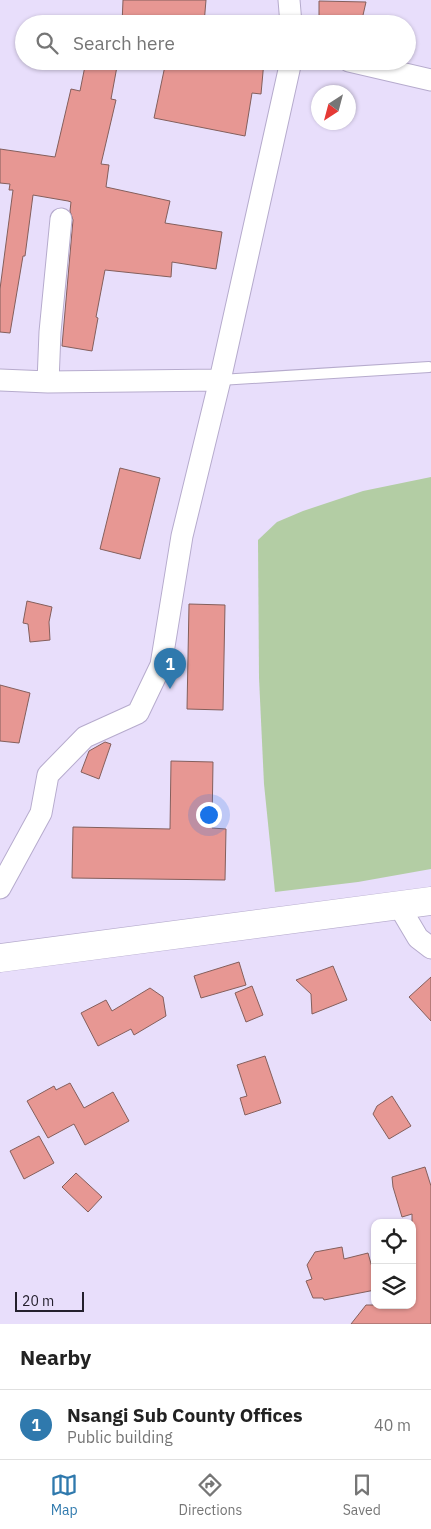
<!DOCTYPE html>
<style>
:root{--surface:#fff;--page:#f6f6f6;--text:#222;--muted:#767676;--line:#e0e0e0;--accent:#2f79ad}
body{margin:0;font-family:"IBM Plex Sans",sans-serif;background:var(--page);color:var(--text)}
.controls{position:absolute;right:15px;bottom:15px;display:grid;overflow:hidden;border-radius:10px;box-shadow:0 1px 4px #0004}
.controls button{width:45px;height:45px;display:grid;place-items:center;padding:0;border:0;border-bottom:1px solid var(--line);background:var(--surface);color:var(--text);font:25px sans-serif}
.compass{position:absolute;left:311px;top:85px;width:45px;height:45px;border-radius:50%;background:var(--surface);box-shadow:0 1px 4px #0004;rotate:216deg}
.scale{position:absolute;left:15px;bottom:12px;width:69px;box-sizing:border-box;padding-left:5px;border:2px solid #24202d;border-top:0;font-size:14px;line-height:18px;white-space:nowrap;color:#24202d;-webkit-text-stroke:4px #e8defb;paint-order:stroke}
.you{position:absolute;left:208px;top:814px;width:18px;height:18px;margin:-12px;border:4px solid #fff;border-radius:50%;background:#1a73e8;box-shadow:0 0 0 8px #1a73e833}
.badge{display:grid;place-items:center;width:32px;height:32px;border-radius:50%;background:var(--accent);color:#fff;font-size:16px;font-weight:700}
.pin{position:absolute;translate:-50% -41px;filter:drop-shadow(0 1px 2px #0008)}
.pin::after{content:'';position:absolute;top:26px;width:18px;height:15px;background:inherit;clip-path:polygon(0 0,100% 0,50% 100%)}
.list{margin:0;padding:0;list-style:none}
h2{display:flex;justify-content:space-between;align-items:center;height:65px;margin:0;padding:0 20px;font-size:21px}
h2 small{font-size:16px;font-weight:400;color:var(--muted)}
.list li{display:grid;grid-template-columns:32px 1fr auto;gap:15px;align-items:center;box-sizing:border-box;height:70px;padding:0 20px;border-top:1px solid var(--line)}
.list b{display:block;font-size:19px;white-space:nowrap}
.list p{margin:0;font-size:16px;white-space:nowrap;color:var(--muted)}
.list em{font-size:16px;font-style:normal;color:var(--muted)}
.icon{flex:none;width:28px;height:28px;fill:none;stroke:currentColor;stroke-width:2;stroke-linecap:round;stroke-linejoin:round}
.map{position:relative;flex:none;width:431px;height:1324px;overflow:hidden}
.search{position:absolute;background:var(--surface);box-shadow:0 1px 4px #0004;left:15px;right:15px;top:15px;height:55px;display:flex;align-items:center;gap:12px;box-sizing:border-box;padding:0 18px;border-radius:28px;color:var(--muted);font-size:19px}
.sheet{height:135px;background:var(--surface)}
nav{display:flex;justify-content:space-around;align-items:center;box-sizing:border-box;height:70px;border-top:1px solid var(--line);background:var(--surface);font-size:14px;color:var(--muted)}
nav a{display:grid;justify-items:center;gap:2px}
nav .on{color:var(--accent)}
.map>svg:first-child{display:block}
.green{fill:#b3cda4}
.building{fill:#e79793;stroke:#845f5c}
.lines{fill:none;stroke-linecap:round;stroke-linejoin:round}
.lane-casing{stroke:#b6abcd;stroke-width:12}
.street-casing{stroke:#b6abcd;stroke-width:23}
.secondary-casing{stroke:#b6abcd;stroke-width:29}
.lane{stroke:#fff;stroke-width:10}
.street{stroke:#fff;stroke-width:21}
.secondary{stroke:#fff;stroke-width:28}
</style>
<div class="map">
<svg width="431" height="1324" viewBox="0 0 431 1324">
<rect width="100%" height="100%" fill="#e8defb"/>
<!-- green -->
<path class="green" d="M 431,477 L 431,869 L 358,882 L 275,892 L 264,784 L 259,678 L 258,540 L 277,522 L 303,511 L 363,491 Z"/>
<!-- building -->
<path class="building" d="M 123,0 L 206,0 L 204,24 L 122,24 Z
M 319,1 L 366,2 L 361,24 L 319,24 Z
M 86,61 L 118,61 L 111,99 L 116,100 L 101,164 L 109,165 L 106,187 L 170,201 L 165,223 L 222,232 L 216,269 L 172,262 L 171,277 L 105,270 L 96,317 L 98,318 L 92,351 L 62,346 L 73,220 L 70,211 L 71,202 L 68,201 L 33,195 L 25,256 L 23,256 L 10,333 L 0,332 L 0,289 L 13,190 L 9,190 L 10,184 L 0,183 L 0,149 L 55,157 L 71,89 L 80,91 Z
M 166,61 L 264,61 L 261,94 L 252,93 L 245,136 L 154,118 Z
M 120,468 L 160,478 L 140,559 L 100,549 Z
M 27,601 L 52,607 L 49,622 L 50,640 L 30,642 L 28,624 L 23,623 Z
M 189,604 L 225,605 L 223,710 L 187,709 Z
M 0,685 L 30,693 L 19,743 L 0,741 Z
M 105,742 L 111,744 L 99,779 L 81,772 L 89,751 Z
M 171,761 L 213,762 L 212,828 L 226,829 L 225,880 L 72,878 L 73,827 L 170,829 Z
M 239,962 L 246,985 L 201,998 L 194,976 Z
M 333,966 L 347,1000 L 312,1014 L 311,994 L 296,980 Z
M 431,977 L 431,1021 L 409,997 Z
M 252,986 L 263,1015 L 246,1022 L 235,993 Z
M 150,988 L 163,997 L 166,1016 L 134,1035 L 131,1029 L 98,1046 L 81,1013 L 106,1000 L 112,1011 Z
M 265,1056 L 281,1103 L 245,1115 L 240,1098 L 247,1096 L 237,1065 Z
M 70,1083 L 84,1108 L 113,1092 L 129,1121 L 85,1145 L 74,1124 L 48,1138 L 27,1101 L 54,1086 L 56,1090 Z
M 392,1096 L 411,1126 L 389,1139 L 373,1114 L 377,1106 Z
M 39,1136 L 54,1163 L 24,1179 L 10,1151 Z
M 425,1167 L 431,1186 L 431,1324 L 351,1324 L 366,1305 L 412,1305 L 412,1214 L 402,1217 L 393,1187 L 392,1177 Z
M 76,1173 L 102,1197 L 88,1212 L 62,1187 Z
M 342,1247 L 344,1259 L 368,1253 L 375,1278 L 375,1290 L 324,1300 L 323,1298 L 313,1298 L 306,1281 L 312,1279 L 307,1265 L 315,1252 Z"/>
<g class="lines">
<!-- lane casing -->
<g class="lane-casing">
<path id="lane" d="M 220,380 L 429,367"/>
</g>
<!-- street casing -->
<g class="street-casing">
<path id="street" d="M 289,0 L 291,24
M 349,61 L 431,80
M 0,380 L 48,382 L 220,380
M 48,382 L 50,332 L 61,219
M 0,888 L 41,813 L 48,775 L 85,737 L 138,713 L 161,665 L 182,536 L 220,380 L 291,61
M 399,906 L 418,938 L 431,948"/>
</g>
<!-- secondary casing -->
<g class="secondary-casing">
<path id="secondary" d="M 0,958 L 431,901"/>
</g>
<!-- lane -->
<use href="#lane" class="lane"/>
<!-- street -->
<use href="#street" class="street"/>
<!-- secondary -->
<use href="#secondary" class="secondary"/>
</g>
</svg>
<div class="controls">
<button><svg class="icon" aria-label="locate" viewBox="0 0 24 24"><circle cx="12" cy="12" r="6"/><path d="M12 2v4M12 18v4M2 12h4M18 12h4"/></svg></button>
<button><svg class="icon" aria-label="layers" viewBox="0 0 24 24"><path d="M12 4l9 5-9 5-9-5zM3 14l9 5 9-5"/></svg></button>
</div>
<svg class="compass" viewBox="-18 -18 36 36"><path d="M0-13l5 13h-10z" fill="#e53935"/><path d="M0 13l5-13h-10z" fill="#767676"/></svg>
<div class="scale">20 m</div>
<div class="you"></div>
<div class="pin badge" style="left:170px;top:689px">1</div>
<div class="search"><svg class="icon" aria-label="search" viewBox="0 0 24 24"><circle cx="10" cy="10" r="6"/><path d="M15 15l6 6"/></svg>Search here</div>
</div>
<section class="sheet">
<h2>Nearby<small></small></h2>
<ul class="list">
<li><span class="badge">1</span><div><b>Nsangi Sub County Offices</b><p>Public building</p></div><em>40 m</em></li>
</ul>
</section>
<nav>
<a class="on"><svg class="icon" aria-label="map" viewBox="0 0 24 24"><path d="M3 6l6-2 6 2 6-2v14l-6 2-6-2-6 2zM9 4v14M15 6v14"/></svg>Map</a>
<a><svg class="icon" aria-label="directions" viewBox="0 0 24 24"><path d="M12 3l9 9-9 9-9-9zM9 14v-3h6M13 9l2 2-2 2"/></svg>Directions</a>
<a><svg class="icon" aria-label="saved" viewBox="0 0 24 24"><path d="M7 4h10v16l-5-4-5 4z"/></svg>Saved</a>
</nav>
